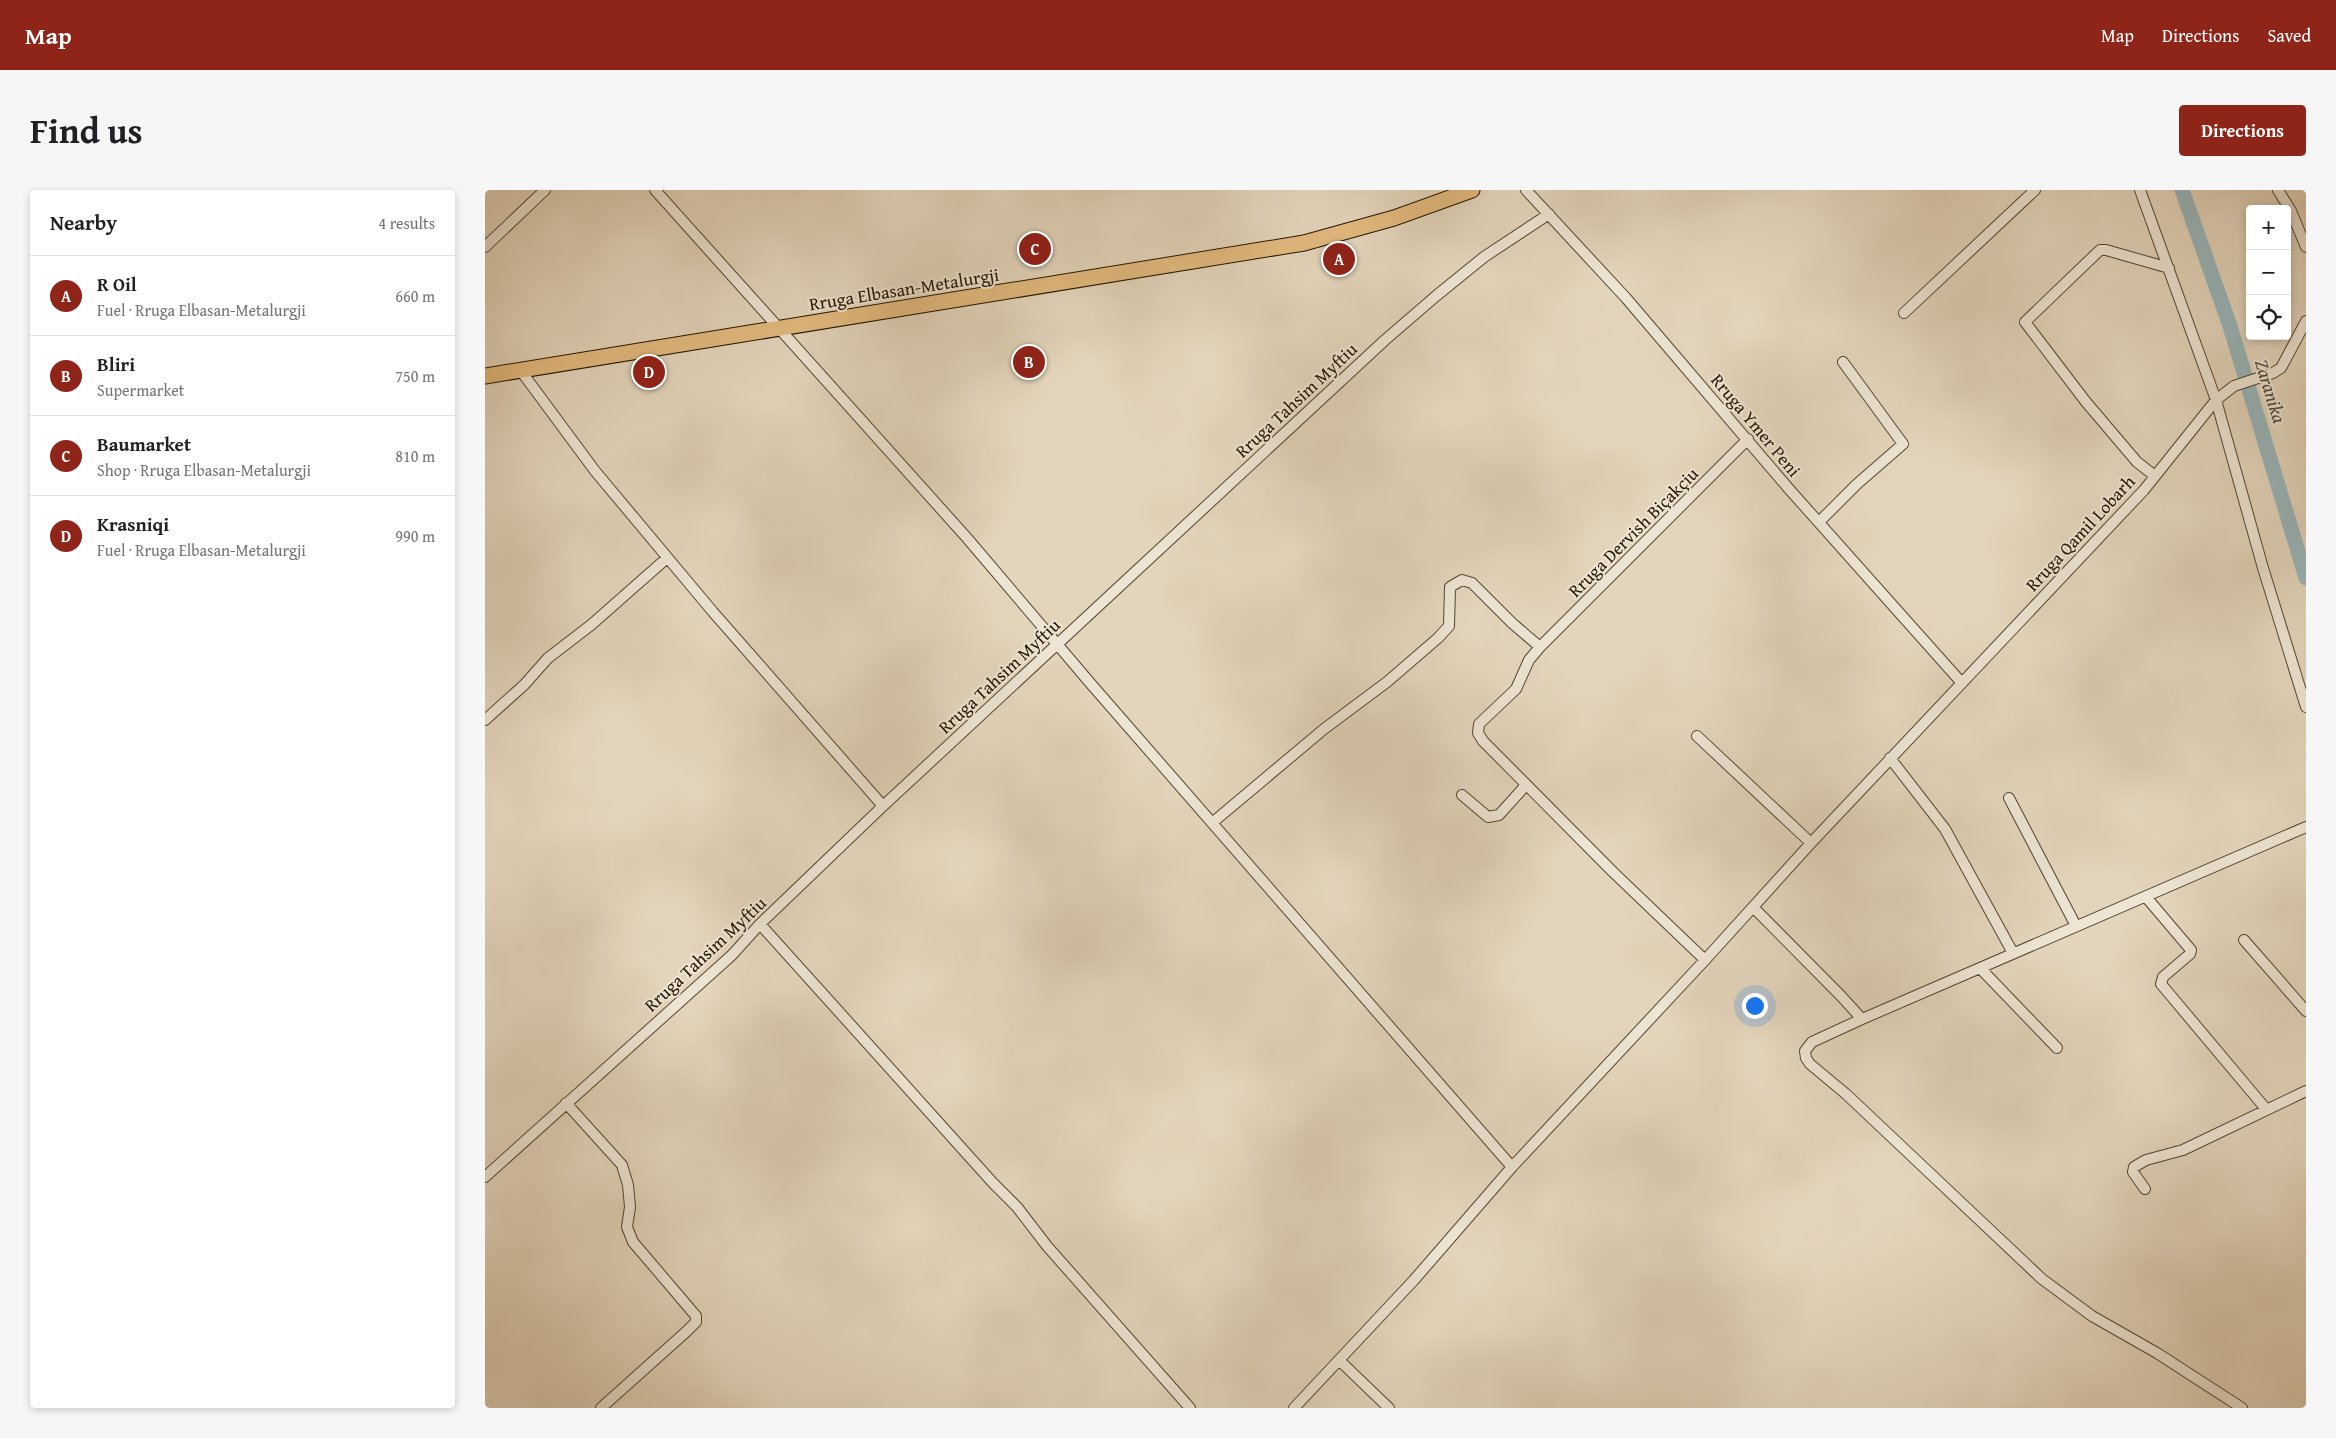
<!DOCTYPE html>
<meta charset="utf-8">
<style>
:root{--surface:#fff;--page:#f6f6f6;--text:#202124;--muted:#757577;--line:#e0e0e0;--accent:#8f2418}
body{margin:0;font-family:"Gentium Book Plus",serif;background:var(--page);color:var(--text)}
.controls{position:absolute;right:15px;top:15px;display:grid;overflow:hidden;border-radius:5px;box-shadow:0 2px 8px #0003}
.controls button{width:45px;height:45px;display:grid;place-items:center;padding:0;border:0;border-bottom:1px solid var(--line);background:var(--surface);color:var(--text);font:25px sans-serif}
.you{position:absolute;left:1269px;top:815px;width:18px;height:18px;margin:-12px;border:4px solid #fff;border-radius:50%;background:#1a73e8;box-shadow:0 0 0 8px #1a73e833}
.badge{display:grid;place-items:center;width:32px;height:32px;border-radius:50%;background:var(--accent);color:#fff;font-size:16px;font-weight:700}
.pin{position:absolute;translate:-50% -50%;border:2px solid #fff;box-shadow:0 1px 5px #0006}
.list{margin:0;padding:0;list-style:none}
h2{display:flex;justify-content:space-between;align-items:center;height:65px;margin:0;padding:0 20px;font-size:21px}
h2 small{font-size:16px;font-weight:400;color:var(--muted)}
.list li{display:grid;grid-template-columns:32px 1fr auto;gap:15px;align-items:center;box-sizing:border-box;height:80px;padding:0 20px;border-top:1px solid var(--line)}
.list b{display:block;font-size:19px;white-space:nowrap}
.list p{margin:0;font-size:16px;white-space:nowrap;color:var(--muted)}
.list em{font-size:16px;font-style:normal;color:var(--muted)}
.icon{flex:none;width:28px;height:28px;fill:none;stroke:currentColor;stroke-width:2;stroke-linecap:round;stroke-linejoin:round}
.map{position:relative;flex:none;width:1821px;height:1218px;overflow:hidden;border-radius:5px}
header{display:flex;align-items:center;gap:30px;box-sizing:border-box;height:70px;padding:0 25px;background:var(--accent);color:#fff}
header strong{font-size:24px}
nav{display:flex;gap:28px;margin-inline-start:auto;font-size:18px}
.intro{display:flex;align-items:center;justify-content:space-between;box-sizing:border-box;height:120px;padding:0 30px}
h1{margin:0;font-size:35px}
.button{padding:12px 22px;border-radius:5px;background:var(--accent);color:#fff;font-size:18px;font-weight:700}
main{display:flex;gap:30px;padding:0 30px}
aside{flex:1;background:var(--surface);border-radius:5px;box-shadow:0 2px 8px #0003}
.map>svg:first-child{display:block}
.lines{fill:none;stroke-linecap:round;stroke-linejoin:round}
.river{stroke:#99b6bb;stroke-width:15}
.minor-casing{stroke:#544530;stroke-width:12}
.primary-casing{stroke:#251501;stroke-width:17}
.minor{stroke:#ede4d3;stroke-width:10}
.primary{stroke:#e2ba7e;stroke-width:15}
.labels{text-anchor:middle;dominant-baseline:central;stroke-width:4;stroke-linejoin:round;paint-order:stroke}
.street-label{font-size:18px;fill:#251501;stroke:#ede4d3}
.water-label{font-size:19px;font-style:italic;fill:#4e4d42;stroke:#ede4d3}
</style>
<header>
<strong>Map</strong>
<nav><a>Map</a><a>Directions</a><a>Saved</a></nav>
</header>
<div class="intro"><h1>Find us</h1><a class="button">Directions</a></div>
<main>
<aside>
<h2>Nearby<small>4 results</small></h2>
<ul class="list">
<li><span class="badge">A</span><div><b>R Oil</b><p>Fuel · Rruga Elbasan-Metalurgji</p></div><em>660 m</em></li>
<li><span class="badge">B</span><div><b>Bliri</b><p>Supermarket</p></div><em>750 m</em></li>
<li><span class="badge">C</span><div><b>Baumarket</b><p>Shop · Rruga Elbasan-Metalurgji</p></div><em>810 m</em></li>
<li><span class="badge">D</span><div><b>Krasniqi</b><p>Fuel · Rruga Elbasan-Metalurgji</p></div><em>990 m</em></li>
</ul>
</aside>
<div class="map">
<svg width="1821" height="1218" viewBox="0 0 1821 1218">
<rect width="100%" height="100%" fill="#e3d5bc"/>
<filter id="stains"><feTurbulence type="fractalNoise" baseFrequency=".004" numOctaves="4"/><feColorMatrix values="0 0 0 0 .2 0 0 0 0 .09 0 0 0 0 .02 0 0 0 .5 -.17"/></filter>
<radialGradient id="worn" r=".72"><stop offset=".6" stop-color="#630" stop-opacity="0"/><stop offset="1" stop-color="#630" stop-opacity=".3"/></radialGradient>
<g class="lines">
<!-- river -->
<path class="river" d="M 1697,0 L 1745,136 L 1821,388"/>
<!-- minor casing -->
<g class="minor-casing">
<path id="minor" d="M 170,0 L 482,348 L 606,494 L 1027,977
M 1041,0 L 1141,108 L 1304,299 L 1476,492
M 1655,0 L 1731,210 L 1778,378 L 1821,517
M 1793,0 L 1806,21 L 1821,57
M 0,57 L 60,0
M 1419,123 L 1550,0
M 36,181 L 110,281 L 228,422 L 398,616
M 1670,286 L 1652,272 L 1601,212 L 1540,132 L 1615,60 L 1621,60 L 1684,78
M 1334,332 L 1372,294 L 1418,254 L 1358,172
M 0,530 L 39,495 L 63,468 L 106,435 L 182,368
M 1212,546 L 1326,653
M 1405,568 L 1460,639 L 1528,763
M 977,605 L 1003,627 L 1014,625 L 1041,595
M 1524,608 L 1591,736
M 727,633 L 839,539 L 902,492 L 953,448 L 964,436 L 965,397 L 977,390 L 987,393 L 1027,433 L 1055,457
M 1661,707 L 1706,760 L 1705,764 L 1678,787 L 1676,794 L 1781,919
M 1268,717 L 1356,806 L 1377,829
M 275,734 L 508,993 L 532,1017 L 562,1056 L 705,1218
M 1759,750 L 1821,821
M 1220,770 L 1128,682 L 998,551 L 993,543 L 994,534 L 1031,499 L 1044,470 L 1055,457 L 1263,249
M 1495,778 L 1572,858
M 81,913 L 137,975 L 143,995 L 145,1017 L 142,1037 L 148,1052 L 211,1126 L 211,1132 L 202,1141 L 116,1218
M 0,987 L 247,765 L 275,734 L 398,616 L 900,150 L 951,106 L 999,67 L 1064,24
M 1660,999 L 1648,982 L 1649,977 L 1661,970 L 1698,960 L 1821,901
M 855,1171 L 904,1218
M 809,1218 L 929,1090 L 1027,977 L 1220,770 L 1326,653 L 1659,300 L 1731,210 L 1749,196 L 1788,183 L 1796,178 L 1821,131
M 1757,1218 L 1672,1163 L 1607,1126 L 1557,1089 L 1361,904 L 1325,874 L 1321,868 L 1320,861 L 1327,852 L 1377,829 L 1821,637"/>
</g>
<!-- primary casing -->
<g class="primary-casing">
<path id="primary" d="M 0,186 L 819,53 L 909,28 L 987,0"/>
</g>
<!-- minor -->
<use href="#minor" class="minor"/>
<!-- primary -->
<use href="#primary" class="primary"/>
</g>
<g class="labels">
<!-- street labels -->
<g class="street-label">
<text transform="translate(419 99) rotate(-9)">Rruga Elbasan-Metalurgji</text>
<text transform="translate(811 210) rotate(-43)">Rruga Tahsim Myftiu</text>
<text transform="translate(1271 235) rotate(50)">Rruga Ymer Peni</text>
<text transform="translate(1148 342) rotate(-45)">Rruga Dervish Biçakçiu</text>
<text transform="translate(1595 343) rotate(-47)">Rruga Qamil Lobarh</text>
<text transform="translate(514 486) rotate(-43)">Rruga Tahsim Myftiu</text>
<text transform="translate(220 764) rotate(-43)">Rruga Tahsim Myftiu</text>
</g>
<!-- water labels -->
<g class="water-label">
<text transform="translate(1786 201) rotate(73)">Zaranika</text>
</g>
</g>
<rect width="100%" height="100%" filter="url(#stains)"/>
<rect width="100%" height="100%" fill="url(#worn)"/>
</svg>
<div class="controls">
<button>+</button>
<button>−</button>
<button><svg class="icon" aria-label="locate" viewBox="0 0 24 24"><circle cx="12" cy="12" r="6"/><path d="M12 2v4M12 18v4M2 12h4M18 12h4"/></svg></button>
</div>
<div class="you"></div>
<div class="pin badge" style="left:854px;top:69px">A</div>
<div class="pin badge" style="left:544px;top:172px">B</div>
<div class="pin badge" style="left:550px;top:59px">C</div>
<div class="pin badge" style="left:164px;top:182px">D</div>
</div>
</main>
